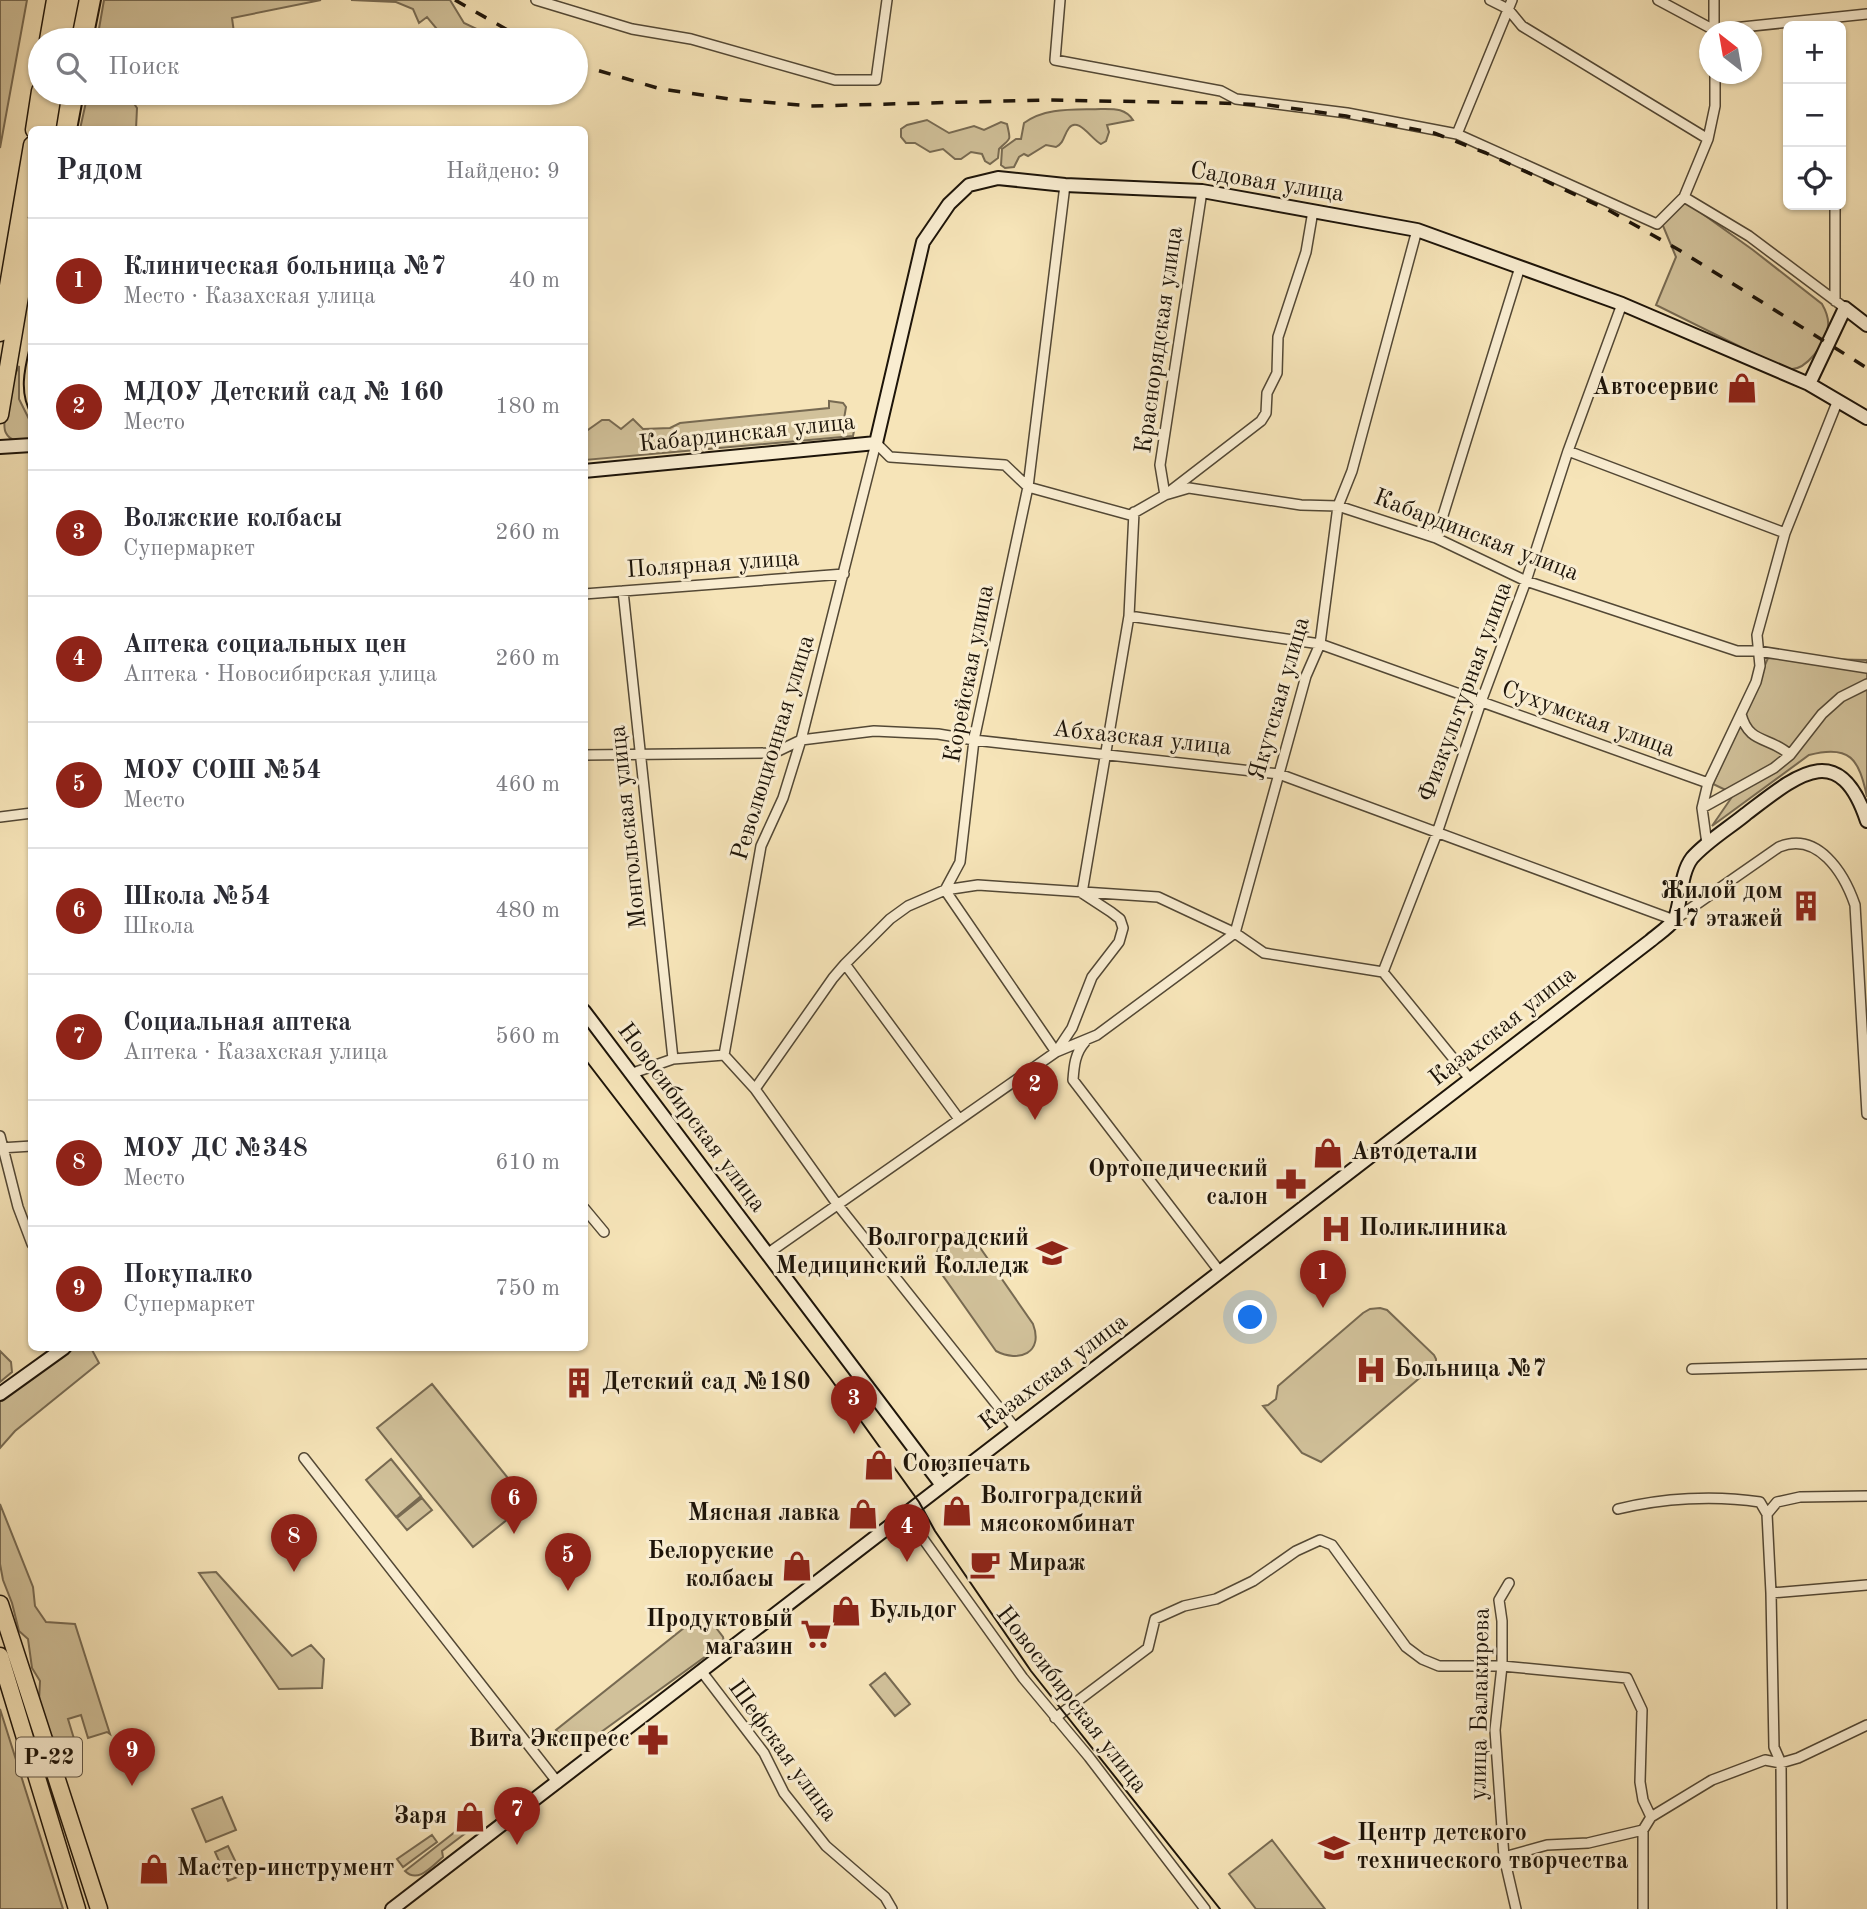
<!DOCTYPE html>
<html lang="ru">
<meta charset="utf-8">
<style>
:root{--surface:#fff;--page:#f2f2f3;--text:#2b2b33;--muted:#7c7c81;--line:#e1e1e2;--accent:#8f2418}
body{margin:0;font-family:"Old Standard TT",serif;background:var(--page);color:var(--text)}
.controls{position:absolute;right:21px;top:21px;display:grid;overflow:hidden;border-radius:10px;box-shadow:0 2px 5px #0004}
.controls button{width:63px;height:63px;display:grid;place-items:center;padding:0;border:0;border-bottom:2px solid var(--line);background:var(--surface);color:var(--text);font:35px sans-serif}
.compass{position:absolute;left:1699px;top:21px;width:63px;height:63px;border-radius:50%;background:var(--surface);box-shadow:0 2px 5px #0004;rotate:329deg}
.you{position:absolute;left:1251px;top:1318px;width:24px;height:24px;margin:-18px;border:5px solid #fff;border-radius:50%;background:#1a73e8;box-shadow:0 0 0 10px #1a73e833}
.badge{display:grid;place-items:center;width:46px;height:46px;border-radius:50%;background:var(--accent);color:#fff;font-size:23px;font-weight:700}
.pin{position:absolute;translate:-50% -58px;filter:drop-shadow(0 2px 4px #0008)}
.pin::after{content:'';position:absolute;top:37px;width:24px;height:21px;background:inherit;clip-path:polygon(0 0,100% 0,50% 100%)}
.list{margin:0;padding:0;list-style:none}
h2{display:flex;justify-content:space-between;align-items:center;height:91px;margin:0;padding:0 28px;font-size:30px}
h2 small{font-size:23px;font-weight:400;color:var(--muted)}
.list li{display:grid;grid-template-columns:46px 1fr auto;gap:21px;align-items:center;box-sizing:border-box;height:126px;padding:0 28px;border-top:2px solid var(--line)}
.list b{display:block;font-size:26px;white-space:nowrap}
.list p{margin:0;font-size:23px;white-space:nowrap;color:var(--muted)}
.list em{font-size:23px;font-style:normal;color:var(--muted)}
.icon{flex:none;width:38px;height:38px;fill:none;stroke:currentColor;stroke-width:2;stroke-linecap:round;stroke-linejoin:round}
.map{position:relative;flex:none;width:1867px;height:1909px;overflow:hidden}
.search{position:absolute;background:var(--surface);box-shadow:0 2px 5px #0004;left:28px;top:28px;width:560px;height:77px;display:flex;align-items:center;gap:18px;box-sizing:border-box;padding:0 24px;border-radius:38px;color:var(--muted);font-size:26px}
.panel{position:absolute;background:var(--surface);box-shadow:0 2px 5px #0004;left:28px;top:126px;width:560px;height:1225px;border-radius:10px}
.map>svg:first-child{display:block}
.green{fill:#d1c19a;stroke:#776a52;stroke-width:2}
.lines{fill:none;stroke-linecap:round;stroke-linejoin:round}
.street-casing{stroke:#534835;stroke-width:12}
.secondary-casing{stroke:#1d1409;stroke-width:16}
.highway-casing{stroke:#1d1409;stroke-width:19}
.street{stroke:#f9edd1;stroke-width:9}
.secondary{stroke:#f9edd1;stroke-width:12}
.highway{stroke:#f6e4b8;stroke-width:16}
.tram{stroke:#1d1409;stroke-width:2}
.rail{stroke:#1d1409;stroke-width:3.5;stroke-dasharray:12 12;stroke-linecap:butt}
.labels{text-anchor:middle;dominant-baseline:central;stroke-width:6;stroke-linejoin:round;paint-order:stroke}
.shield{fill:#f9edd1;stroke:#5f5545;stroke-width:2}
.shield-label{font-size:23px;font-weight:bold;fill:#1d1409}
.street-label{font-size:24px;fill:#1d1409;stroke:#f9edd1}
.poi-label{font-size:24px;font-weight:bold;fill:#1d1409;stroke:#f9edd1;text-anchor:start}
</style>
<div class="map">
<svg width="1867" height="1909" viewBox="0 0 1867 1909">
<rect width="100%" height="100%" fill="#f6e4b8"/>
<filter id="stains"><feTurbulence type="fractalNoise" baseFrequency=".00286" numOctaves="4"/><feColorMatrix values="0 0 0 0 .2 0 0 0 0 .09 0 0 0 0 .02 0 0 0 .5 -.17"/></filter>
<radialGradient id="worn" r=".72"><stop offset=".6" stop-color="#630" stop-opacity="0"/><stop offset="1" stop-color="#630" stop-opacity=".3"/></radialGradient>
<!-- green -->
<path class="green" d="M 0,0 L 27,0 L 0,148 Z
M 104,0 L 321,0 L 232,18 L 235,40 L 97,40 Z
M 351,0 L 450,0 L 464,23 L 481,31 L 486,40 L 446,40 L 427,17 L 419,23 L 413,9 L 396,2 Z
M 88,93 L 136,93 L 131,99 L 137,108 L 136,129 L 80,129 Z
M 1101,109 C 1114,109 1125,108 1133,120 L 1107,125 L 1109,132 L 1106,141 L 1101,144 C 1092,140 1078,116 1069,128 C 1063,136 1065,142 1056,147 L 1046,145 L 1028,156 L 1024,154 L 1019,157 L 1014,167 L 1005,168 L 1001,165 L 1002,149 L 1016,139 L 1021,139 L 1024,123 C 1046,107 1074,110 1101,109 Z
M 927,120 L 949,133 L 974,126 L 984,130 L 1001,122 L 1007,124 C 1011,142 1011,137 999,149 L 998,158 L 990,164 L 985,161 L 982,154 L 971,152 L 961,159 L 955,159 L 943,149 L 930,152 L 915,143 L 906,143 L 901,137 L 901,129 L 907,125 Z
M 1686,202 L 1753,250 L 1822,304 C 1826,311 1829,318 1828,326 C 1826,343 1806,372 1788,369 C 1784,369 1781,366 1777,365 L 1656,305 L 1676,257 L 1661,221 Z
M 19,366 L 19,399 L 31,423 L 31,441 C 22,441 11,443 6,433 C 0,423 13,377 19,366 Z
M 829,401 L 843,403 L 846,407 L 843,425 L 855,426 L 853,436 L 585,460 L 585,432 L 602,420 L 609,420 L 621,429 L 633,419 L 643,429 L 670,428 L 680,423 L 829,408 Z
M 1768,658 L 1867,660 L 1867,797 C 1859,759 1850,744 1809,755 L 1712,826 L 1734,794 L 1713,784 Z
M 964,1233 L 972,1236 L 1033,1324 C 1044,1353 1019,1363 996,1351 L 936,1266 C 934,1246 945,1236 964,1233 Z
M 1380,1308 L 1387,1310 L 1434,1355 L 1436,1359 L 1436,1364 L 1321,1462 L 1302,1453 L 1263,1406 L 1268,1405 L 1276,1399 L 1278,1386 L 1363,1313 L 1370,1309 Z
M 75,1348 L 91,1348 L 99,1363 L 15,1431 L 0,1448 L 0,1400 Z
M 0,1351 L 11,1362 L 12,1372 L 0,1382 Z
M 432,1384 L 528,1503 L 473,1547 L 377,1428 Z
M 391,1459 L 421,1496 L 396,1517 L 366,1480 Z
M 422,1498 L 432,1510 L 407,1530 L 397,1518 Z
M 0,1504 L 33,1587 L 35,1606 L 46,1622 L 75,1624 L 110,1734 L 107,1732 L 88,1738 L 81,1715 L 68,1719 L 75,1742 L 55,1740 L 47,1731 L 39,1701 L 40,1681 L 32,1668 L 28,1639 L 19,1631 L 12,1603 L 3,1580 L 0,1564 Z
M 216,1572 L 292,1656 L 311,1645 L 324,1659 L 322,1688 L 279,1689 L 199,1573 Z
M 704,1612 L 723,1637 L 724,1643 L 579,1748 L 570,1747 L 556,1730 Z
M 885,1673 L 910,1704 L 895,1716 L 870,1685 Z
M 0,1709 L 63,1909 L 0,1909 Z
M 222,1797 L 236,1830 L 206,1842 L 192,1809 Z
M 481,1816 L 483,1820 L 442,1851 L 443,1857 C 432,1866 418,1884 405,1871 L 460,1828 L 465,1828 Z
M 432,1835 L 437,1842 L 403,1867 L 397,1859 Z
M 1272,1840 L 1325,1909 L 1256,1909 L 1229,1874 Z
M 228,1846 L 242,1875 L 228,1881 L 215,1852 Z"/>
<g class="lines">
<!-- street casing -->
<g class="street-casing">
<path id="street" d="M 536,0 L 632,29 L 691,39 L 835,80 L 876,80 L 887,0
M 1060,0 L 1055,60 L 1221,91 L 1236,99 L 1347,113 L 1457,134 L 1657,224 L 1684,197 L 1749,236 L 1845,308
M 1490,0 L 1508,9 L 1522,26 L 1708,139
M 1658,0 L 1714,30 L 1867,14
M 1714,0 L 1714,32
M 1457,134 L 1512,0
M 1202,191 L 1160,465 L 1165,495 L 1261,421 L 1266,413 L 1267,393 L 1277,373 L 1278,337 L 1306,252 L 1313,211
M 1684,197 L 1708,139 L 1715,106 L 1715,74
M 1835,205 L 1835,301
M 876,443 L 890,457 L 1005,465 L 1028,487 L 1130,515 L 1165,495 L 1189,488 L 1301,505 L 1338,506 L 1436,538 L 1526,581 L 1737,651 L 1758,651 L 1867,668
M 1568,451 L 1785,533
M 1436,538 L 1520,267
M 623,591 L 673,1059
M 584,594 L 844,574
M 1129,616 L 1320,644 L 1708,783
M 1741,714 C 1749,745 1770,736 1790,755
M 584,755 L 774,753 L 801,740 L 874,731 L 938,734 L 974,740 L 1279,774 L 1674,920 L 1779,847 C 1818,831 1844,873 1855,905 L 1867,1114
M 1702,808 L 1774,768 L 1790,755 L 1822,714 L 1841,697 L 1867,684
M 0,817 L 32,813
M 1707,844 L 1702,808 L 1708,783 L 1756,682 L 1760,666 L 1757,635 L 1785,533 L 1838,400
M 945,890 L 1056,1052 L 1072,1028 L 1092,977 L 1119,942 L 1123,928 L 1120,919 L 1111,912 L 1082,893 L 1129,616 L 1134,512
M 945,890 L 960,862 L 974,740 L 1028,487 L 1065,185
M 1235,933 L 1306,676 L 1320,644 L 1338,506 L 1352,471 L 1417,230
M 845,964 L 959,1119
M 1383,972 L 1437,833 L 1481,702 L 1526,581 L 1568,451 L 1622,304
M 1085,1042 C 1075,1053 1074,1066 1073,1080 L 1220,1272
M 724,1055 L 761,846 L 783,798 L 801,740 L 876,443
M 724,1055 L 755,1089 L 837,1204 L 1016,1429
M 633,1073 L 673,1059 L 724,1055
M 755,1089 L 833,978 L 845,964 L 890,919 L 908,906 L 945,890 L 978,885 L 1158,897 L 1235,933 L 1264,953 L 1383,972 L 1470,1079
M 0,1136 L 18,1207 L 32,1244
M 0,1148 L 32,1146
M 584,1208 L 604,1232
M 767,1254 L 1056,1052 L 1097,1035 L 1235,933
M 1692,1369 L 1867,1364
M 304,1458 L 558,1783
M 1618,1509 C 1663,1498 1714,1495 1760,1502 L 1767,1514 L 1777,1502 L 1800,1497 L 1867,1496
M 1767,1514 L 1771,1593 L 1774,1747 L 1781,1763 L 1782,1909
M 906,1515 L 1023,1678 L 1089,1757 L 1205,1909
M 1509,1583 L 1499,1600 L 1502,1621 L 1502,1666 L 1495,1730 L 1504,1857 L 1516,1909
M 1771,1593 L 1867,1585
M 702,1672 L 764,1753 L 784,1793 L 826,1846 L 885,1897 L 892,1909
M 1055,1718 L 1148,1648 L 1155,1619 L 1184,1606 L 1216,1599 L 1253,1581 L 1296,1551 L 1320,1540 L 1332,1545 L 1406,1647 L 1422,1659 L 1439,1666 L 1502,1666 L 1627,1678 L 1642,1710 L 1640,1782 L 1643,1800 L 1651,1817
M 1643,1830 L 1643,1909
M 1504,1857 L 1547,1845 L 1588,1843 L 1643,1830 L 1651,1817 L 1712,1780 L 1765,1760 L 1781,1763 L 1798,1758 L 1867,1725"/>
</g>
<!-- secondary casing -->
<g class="secondary-casing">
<path id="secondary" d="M 1809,384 L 1845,308 L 1867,325
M 0,447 L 32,445
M 584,471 L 876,443 L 923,242 L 949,204 L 969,185 L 998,178 L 1065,185 L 1202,191 L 1417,230 L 1622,304 L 1809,384 L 1867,418
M 584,1011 L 941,1484
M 0,1394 L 64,1348
M 392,1909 L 1650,941 C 1657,935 1669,927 1674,920 C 1682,905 1679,875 1692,858 C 1707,841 1729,828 1746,814 C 1796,776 1839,737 1867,821"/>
</g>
<!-- highway casing -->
<g class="highway-casing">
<path id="highway" d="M 48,40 L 55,0
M 62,40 L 70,0
M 34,130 L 40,91
M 47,130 L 53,93
M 0,333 L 32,145
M 0,415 L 32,225
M 0,1604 L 99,1909
M 0,1656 L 77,1909"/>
</g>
<!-- street -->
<use href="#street" class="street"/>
<!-- secondary -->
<use href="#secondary" class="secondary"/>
<!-- highway -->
<use href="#highway" class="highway"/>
<!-- tram -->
<path class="tram" d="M 93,40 L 101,0
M 77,130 L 84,93
M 32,338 C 26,364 17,391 32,415
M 584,1058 L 830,1378 L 919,1502 L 935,1531 L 1031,1671 L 1220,1909"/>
<!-- rail -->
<path class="rail" d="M 455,0 L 525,40
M 576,64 L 661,89 L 729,99 L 811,106 L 1046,100 L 1219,103 L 1269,105 L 1346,116 L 1434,133 L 1486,153 L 1610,211 L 1679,250 L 1867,368"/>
</g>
<!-- icons -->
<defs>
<g id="shop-bare" transform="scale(2.415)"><path d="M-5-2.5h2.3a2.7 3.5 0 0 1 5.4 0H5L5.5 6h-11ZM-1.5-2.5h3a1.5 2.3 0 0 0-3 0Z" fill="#8f2418" stroke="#f9edd1" stroke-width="2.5" paint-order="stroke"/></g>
<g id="building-bare" transform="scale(2.415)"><path d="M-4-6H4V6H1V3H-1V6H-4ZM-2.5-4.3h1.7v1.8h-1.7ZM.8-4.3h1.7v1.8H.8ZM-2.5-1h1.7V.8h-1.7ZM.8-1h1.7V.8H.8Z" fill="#8f2418" stroke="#f9edd1" stroke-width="2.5" paint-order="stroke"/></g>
<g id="pharmacy-bare" transform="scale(2.415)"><path d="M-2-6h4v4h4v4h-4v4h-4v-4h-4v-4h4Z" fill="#8f2418" stroke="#f9edd1" stroke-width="2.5" paint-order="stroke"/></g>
<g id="hospital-bare" transform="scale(2.415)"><path d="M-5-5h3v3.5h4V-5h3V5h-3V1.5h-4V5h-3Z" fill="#8f2418" stroke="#f9edd1" stroke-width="2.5" paint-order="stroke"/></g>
<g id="university-bare" transform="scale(2.415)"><path d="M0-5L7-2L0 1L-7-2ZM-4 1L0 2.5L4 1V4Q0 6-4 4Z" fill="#8f2418" stroke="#f9edd1" stroke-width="2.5" paint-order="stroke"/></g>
<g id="cafe-bare" transform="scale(2.415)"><path d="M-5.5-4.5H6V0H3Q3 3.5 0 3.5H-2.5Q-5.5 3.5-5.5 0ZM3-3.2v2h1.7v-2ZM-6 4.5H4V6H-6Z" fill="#8f2418" stroke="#f9edd1" stroke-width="2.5" paint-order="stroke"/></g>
<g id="supermarket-bare" transform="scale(2.415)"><path d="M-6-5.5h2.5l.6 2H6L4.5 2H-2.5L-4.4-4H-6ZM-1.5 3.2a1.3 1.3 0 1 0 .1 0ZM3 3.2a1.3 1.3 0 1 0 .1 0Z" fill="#8f2418" stroke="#f9edd1" stroke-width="2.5" paint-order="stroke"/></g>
<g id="school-bare" transform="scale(2.415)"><path d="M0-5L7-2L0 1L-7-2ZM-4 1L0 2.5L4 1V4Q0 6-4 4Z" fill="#8f2418" stroke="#f9edd1" stroke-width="2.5" paint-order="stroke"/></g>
</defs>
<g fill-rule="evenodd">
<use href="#shop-bare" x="1742" y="388"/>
<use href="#building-bare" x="1806" y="906"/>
<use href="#shop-bare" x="1328" y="1153"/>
<use href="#pharmacy-bare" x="1291" y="1184"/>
<use href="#hospital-bare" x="1336" y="1229"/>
<use href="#university-bare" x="1052" y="1253"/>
<use href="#hospital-bare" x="1371" y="1370"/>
<use href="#building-bare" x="579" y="1383"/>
<use href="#shop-bare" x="879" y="1465"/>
<use href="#shop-bare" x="957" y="1511"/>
<use href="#shop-bare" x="863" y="1514"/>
<use href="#cafe-bare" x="985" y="1564"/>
<use href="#shop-bare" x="797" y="1566"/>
<use href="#shop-bare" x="846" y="1611"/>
<use href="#supermarket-bare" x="816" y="1634"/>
<use href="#pharmacy-bare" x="653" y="1740"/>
<use href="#shop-bare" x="470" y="1817"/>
<use href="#school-bare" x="1334" y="1848"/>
<use href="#shop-bare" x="154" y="1869"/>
</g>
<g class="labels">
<!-- shield labels -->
<rect class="shield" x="16" y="1737.5" width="66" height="39" rx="5"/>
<g class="shield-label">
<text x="49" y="1757">Р-22</text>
</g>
<!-- street labels -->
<g class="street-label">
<text transform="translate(1267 183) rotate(9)">Садовая улица</text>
<text transform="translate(1160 340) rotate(-82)">Краснорядская улица</text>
<text transform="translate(747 434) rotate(-6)">Кабардинская улица</text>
<text transform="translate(1476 536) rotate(21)">Кабардинская улица</text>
<text transform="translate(713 565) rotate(-4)">Полярная улица</text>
<text transform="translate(970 674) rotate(-79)">Корейская улица</text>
<text transform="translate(1466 692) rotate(-70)">Физкультурная улица</text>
<text transform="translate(1280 699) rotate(-74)">Якутская улица</text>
<text transform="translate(1588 720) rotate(20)">Сухумская улица</text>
<text transform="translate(1142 739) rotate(6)">Абхазская улица</text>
<text transform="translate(774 748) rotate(-73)">Революционная улица</text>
<text transform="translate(629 827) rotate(-96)">Монгольская улица</text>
<text transform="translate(1503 1027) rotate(-38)">Казахская улица</text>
<text transform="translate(691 1118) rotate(53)">Новосибирская улица</text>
<text transform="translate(1054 1373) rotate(-37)">Казахская улица</text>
<text transform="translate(1071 1700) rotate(52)">Новосибирская улица</text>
<text transform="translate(1481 1704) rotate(-89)">улица Балакирева</text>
<text transform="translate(782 1751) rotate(54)">Шефская улица</text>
</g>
<!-- poi labels -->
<g class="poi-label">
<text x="1719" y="388" text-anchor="end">Автосервис</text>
<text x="1783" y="892" text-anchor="end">Жилой дом<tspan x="1783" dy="28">17 этажей</tspan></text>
<text x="1351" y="1153">Автодетали</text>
<text x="1268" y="1170" text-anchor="end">Ортопедический<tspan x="1268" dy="28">салон</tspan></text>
<text x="1359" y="1229">Поликлиника</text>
<text x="1029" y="1239" text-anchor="end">Волгоградский<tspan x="1029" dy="28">Медицинский Колледж</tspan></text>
<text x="1394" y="1370">Больница №7</text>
<text x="602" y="1383">Детский сад №180</text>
<text x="902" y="1465">Союзпечать</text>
<text x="980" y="1497">Волгоградский<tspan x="980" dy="28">мясокомбинат</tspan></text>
<text x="840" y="1514" text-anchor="end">Мясная лавка</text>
<text x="774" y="1552" text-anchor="end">Белоруские<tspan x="774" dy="28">колбасы</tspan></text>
<text x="1008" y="1564">Мираж</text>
<text x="869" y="1611">Бульдог</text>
<text x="793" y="1620" text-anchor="end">Продуктовый<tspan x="793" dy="28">магазин</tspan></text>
<text x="630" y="1740" text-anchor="end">Вита Экспресс</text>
<text x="447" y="1817" text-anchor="end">Заря</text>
<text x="1357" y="1834">Центр детского<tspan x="1357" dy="28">технического творчества</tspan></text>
<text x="177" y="1869">Мастер-инструмент</text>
</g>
</g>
<rect width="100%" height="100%" filter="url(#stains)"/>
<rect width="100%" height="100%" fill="url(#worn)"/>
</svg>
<div class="controls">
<button>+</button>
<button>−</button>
<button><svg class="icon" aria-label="locate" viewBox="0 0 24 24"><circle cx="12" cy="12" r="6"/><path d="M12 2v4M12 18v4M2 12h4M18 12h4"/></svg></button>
</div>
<svg class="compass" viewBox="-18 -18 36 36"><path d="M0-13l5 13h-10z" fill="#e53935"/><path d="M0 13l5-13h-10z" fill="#7c7c81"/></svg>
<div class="you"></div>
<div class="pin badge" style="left:1323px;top:1308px">1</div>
<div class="pin badge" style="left:1035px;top:1120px">2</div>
<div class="pin badge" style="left:854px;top:1434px">3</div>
<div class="pin badge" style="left:907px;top:1562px">4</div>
<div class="pin badge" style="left:568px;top:1591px">5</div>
<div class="pin badge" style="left:514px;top:1534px">6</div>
<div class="pin badge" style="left:517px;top:1845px">7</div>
<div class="pin badge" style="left:294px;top:1572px">8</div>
<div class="pin badge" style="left:132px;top:1786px">9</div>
<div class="search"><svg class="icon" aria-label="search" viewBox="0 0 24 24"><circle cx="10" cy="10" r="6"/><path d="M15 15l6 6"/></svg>Поиск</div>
<section class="panel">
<h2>Рядом<small>Найдено: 9</small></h2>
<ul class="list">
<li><span class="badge">1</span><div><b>Клиническая больница №7</b><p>Место · Казахская улица</p></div><em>40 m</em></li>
<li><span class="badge">2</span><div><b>МДОУ Детский сад № 160</b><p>Место</p></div><em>180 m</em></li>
<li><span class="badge">3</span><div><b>Волжские колбасы</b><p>Супермаркет</p></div><em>260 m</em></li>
<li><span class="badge">4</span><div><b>Аптека социальных цен</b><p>Аптека · Новосибирская улица</p></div><em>260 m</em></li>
<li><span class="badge">5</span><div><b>МОУ СОШ №54</b><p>Место</p></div><em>460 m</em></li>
<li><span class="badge">6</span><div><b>Школа №54</b><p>Школа</p></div><em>480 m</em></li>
<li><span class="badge">7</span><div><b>Социальная аптека</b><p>Аптека · Казахская улица</p></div><em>560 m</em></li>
<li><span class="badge">8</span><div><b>МОУ ДС №348</b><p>Место</p></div><em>610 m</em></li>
<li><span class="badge">9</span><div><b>Покупалко</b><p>Супермаркет</p></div><em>750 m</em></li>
</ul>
</section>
</div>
